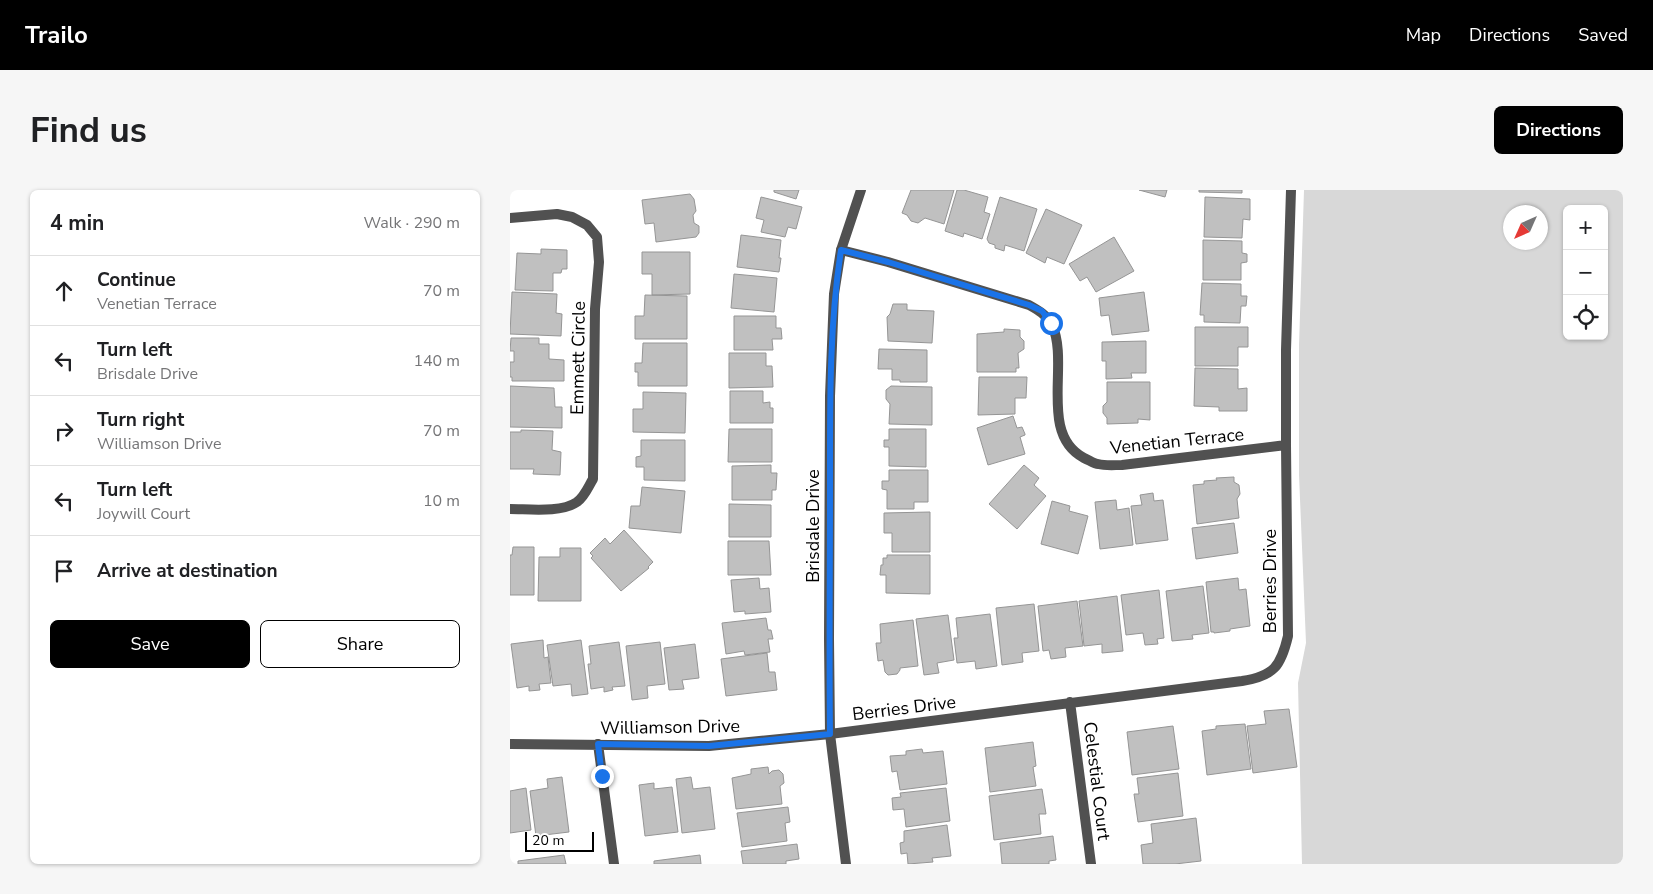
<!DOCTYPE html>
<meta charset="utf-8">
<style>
:root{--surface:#fff;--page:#f6f6f6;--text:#202124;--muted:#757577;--line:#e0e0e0;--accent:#000}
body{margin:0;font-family:"Nunito Sans",sans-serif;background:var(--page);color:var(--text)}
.controls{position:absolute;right:15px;top:15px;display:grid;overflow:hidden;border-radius:8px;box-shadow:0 1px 4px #0004}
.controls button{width:45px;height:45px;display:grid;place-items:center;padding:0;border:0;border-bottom:1px solid var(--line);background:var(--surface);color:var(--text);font:25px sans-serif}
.compass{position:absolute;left:993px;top:15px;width:45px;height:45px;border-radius:50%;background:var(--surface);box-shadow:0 1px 4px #0004;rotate:225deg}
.scale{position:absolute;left:15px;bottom:12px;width:69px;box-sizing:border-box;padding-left:5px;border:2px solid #000;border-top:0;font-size:14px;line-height:18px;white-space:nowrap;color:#000;-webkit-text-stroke:4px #fff;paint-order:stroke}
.stop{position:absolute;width:15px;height:15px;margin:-11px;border:4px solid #1a73e8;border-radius:50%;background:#fff}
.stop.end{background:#1a73e8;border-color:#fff;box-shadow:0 1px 5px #0008}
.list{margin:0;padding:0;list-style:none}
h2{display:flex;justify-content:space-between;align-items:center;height:65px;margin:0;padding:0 20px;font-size:21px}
h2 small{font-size:16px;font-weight:400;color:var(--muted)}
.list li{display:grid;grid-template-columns:32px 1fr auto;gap:15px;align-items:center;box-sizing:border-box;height:70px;padding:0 20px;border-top:1px solid var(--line)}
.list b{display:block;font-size:19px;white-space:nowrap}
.list p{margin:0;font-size:16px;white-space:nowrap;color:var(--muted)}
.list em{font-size:16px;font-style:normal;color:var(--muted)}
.actions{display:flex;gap:10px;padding:15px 20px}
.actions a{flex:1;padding:11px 0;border:1px solid var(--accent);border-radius:8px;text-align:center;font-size:18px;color:var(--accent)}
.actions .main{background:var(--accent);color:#fff}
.icon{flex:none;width:28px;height:28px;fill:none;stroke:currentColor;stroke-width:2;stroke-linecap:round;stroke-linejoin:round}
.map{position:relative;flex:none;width:1113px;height:674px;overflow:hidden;border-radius:8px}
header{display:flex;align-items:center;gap:30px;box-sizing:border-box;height:70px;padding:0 25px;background:var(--accent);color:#fff}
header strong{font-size:24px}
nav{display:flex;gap:28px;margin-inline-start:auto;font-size:18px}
.intro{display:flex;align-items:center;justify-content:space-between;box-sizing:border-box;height:120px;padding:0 30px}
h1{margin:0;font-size:35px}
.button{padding:12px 22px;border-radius:8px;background:var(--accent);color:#fff;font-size:18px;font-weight:700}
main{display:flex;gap:30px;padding:0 30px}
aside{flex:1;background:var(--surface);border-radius:8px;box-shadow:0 1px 4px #0004}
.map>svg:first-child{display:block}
.green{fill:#d8d8d8;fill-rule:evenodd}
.building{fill:#c0c0c0;stroke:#959595}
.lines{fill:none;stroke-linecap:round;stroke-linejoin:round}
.minor{stroke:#515151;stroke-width:10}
.tertiary{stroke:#515151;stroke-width:10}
.route{stroke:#1a73e8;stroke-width:6}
.labels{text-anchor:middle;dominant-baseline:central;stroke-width:4.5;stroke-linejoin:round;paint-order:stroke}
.street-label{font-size:18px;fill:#000;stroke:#fff}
</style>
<header>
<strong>Trailo</strong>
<nav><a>Map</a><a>Directions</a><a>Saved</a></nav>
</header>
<div class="intro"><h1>Find us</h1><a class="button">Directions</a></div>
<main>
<aside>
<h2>4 min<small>Walk · 290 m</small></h2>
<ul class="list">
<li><svg class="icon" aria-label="ahead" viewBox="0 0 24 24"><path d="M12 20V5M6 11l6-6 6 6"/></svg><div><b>Continue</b><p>Venetian Terrace</p></div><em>70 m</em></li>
<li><svg class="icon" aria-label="left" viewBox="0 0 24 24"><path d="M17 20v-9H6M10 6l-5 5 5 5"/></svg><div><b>Turn left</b><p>Brisdale Drive</p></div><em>140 m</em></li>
<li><svg class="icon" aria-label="right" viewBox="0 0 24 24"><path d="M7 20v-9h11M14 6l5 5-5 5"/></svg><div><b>Turn right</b><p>Williamson Drive</p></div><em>70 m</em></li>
<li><svg class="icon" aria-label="left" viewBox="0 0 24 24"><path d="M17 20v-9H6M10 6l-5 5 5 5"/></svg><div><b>Turn left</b><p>Joywill Court</p></div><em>10 m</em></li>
<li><svg class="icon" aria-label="arrive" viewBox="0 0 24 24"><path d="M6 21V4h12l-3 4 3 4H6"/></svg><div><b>Arrive at destination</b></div></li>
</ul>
<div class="actions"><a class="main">Save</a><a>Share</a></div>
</aside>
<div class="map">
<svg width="1113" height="674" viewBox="0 0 1113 674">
<rect width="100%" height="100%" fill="#fff"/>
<!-- green -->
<path class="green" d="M 794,0 L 1113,0 L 1113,674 L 792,674 L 788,493 L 796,453 L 789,285 L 789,155 ZM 1057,19 L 1094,19 L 1094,146 L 1057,146 ZM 1001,22 L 1030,22 L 1030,52 L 1001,52 Z"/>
<!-- building -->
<path class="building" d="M 264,0 L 289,0 L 286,9 L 264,2 Z
M 401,0 L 444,0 L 434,34 L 415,28 L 408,33 L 401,31 L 397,25 L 392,23 Z
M 447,0 L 454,0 L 478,7 L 474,22 L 480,24 L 472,49 L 454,43 L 453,47 L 435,41 Z
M 629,0 L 657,0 L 655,7 Z
M 689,0 L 732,0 L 732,3 L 689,2 Z
M 180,4 L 184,9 L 186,21 L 183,25 L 184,33 L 189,36 L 189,43 L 186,47 L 146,52 L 144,33 L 135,34 L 132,10 Z
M 251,7 L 292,17 L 286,39 L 278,37 L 275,47 L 251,42 L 254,30 L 246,28 Z
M 490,7 L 527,19 L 514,61 L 495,55 L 494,61 L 485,58 L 485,55 L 479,53 L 477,49 Z
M 695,7 L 740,9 L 740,30 L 733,29 L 732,48 L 694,47 Z
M 536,19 L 572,35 L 554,74 L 537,67 L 535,73 L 516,63 Z
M 231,45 L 271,50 L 269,68 L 271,68 L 269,82 L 227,77 Z
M 604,47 L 624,81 L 586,102 L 577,87 L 570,91 L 559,74 Z
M 693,50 L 732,51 L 732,63 L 737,64 L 737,72 L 731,73 L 731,90 L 693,90 Z
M 31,59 L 57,60 L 57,79 L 52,79 L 51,83 L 43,83 L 43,101 L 5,100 L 7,63 L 31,64 Z
M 132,62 L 180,62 L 180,104 L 142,105 L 142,84 L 132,84 Z
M 224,84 L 267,88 L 264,122 L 221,118 Z
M 692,93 L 731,94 L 731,106 L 737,106 L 736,116 L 731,116 L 730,133 L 694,132 L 694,125 L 690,125 Z
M 2,102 L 47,104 L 46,123 L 52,124 L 51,146 L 0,144 Z
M 634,102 L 639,141 L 602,145 L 599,125 L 591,126 L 589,108 Z
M 135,105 L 177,106 L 177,149 L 125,149 L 125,126 L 134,126 Z
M 383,114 L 397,114 L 397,120 L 424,121 L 422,153 L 378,151 L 377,127 L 380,124 Z
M 224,126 L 266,126 L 266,138 L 271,138 L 272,149 L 262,149 L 263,160 L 224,160 Z
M 685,137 L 738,137 L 738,157 L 728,157 L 728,176 L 685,176 Z
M 494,139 L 510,140 L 510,147 L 514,151 L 514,159 L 508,163 L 509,178 L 506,178 L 506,182 L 467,182 L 467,144 L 494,142 Z
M 1,148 L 29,148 L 29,154 L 39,154 L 39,169 L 54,170 L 54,191 L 2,191 L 2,187 L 0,187 L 0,172 L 4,172 L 4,161 L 0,161 Z
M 636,151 L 636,183 L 621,183 L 622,188 L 596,189 L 596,171 L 592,171 L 592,152 Z
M 133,153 L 177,153 L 177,196 L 128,196 L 128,182 L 125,182 L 125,173 L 132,173 Z
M 369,159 L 417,160 L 417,192 L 390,192 L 390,190 L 382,190 L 382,179 L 368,179 Z
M 219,163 L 256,163 L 256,176 L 262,176 L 263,197 L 219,198 Z
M 685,178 L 728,179 L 728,199 L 737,198 L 737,221 L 709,221 L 709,217 L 684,216 Z
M 469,187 L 517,187 L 516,208 L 505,208 L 505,224 L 468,225 Z
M 597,192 L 640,192 L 640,230 L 628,229 L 628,233 L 597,234 L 597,228 L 593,223 L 593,216 L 597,212 Z
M 0,196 L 44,198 L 45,217 L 52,217 L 52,238 L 0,237 Z
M 381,196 L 422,197 L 422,235 L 379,234 L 380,214 L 376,209 L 376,200 Z
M 220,201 L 253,201 L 253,213 L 260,212 L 260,218 L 263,218 L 263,233 L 220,233 Z
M 133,202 L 176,203 L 175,243 L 123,242 L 123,219 L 133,219 Z
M 503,226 L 507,238 L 512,237 L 515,244 L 515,245 L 510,247 L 515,264 L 478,275 L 467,238 Z
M 219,239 L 262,239 L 262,272 L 218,272 Z
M 379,239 L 416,239 L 416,277 L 379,276 L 379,257 L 374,257 L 374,250 L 379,250 Z
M 11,240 L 43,241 L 42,260 L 51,262 L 50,285 L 23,284 L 24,279 L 0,279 L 0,242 L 11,242 Z
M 131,250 L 175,250 L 175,291 L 134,290 L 134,277 L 126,277 L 126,267 L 131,266 Z
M 261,275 L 261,283 L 267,283 L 266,300 L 262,300 L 262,310 L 222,310 L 222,276 Z
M 514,275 L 529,288 L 524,295 L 536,306 L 507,339 L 479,314 Z
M 379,280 L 418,280 L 418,312 L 404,312 L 404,319 L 377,319 L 377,300 L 372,299 L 372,291 L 379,291 Z
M 724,287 L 724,292 L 729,295 L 730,304 L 727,309 L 729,328 L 687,334 L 683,295 L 694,294 L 694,291 L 707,290 L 706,288 Z
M 132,297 L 175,301 L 171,343 L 119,338 L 121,316 L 130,316 Z
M 643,303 L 644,311 L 653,310 L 658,350 L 626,354 L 621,316 L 632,315 L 630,305 Z
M 606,310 L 607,320 L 619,318 L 623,355 L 590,359 L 585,312 Z
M 542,311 L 560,316 L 559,321 L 578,326 L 568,364 L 531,354 Z
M 219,314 L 261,315 L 261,347 L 219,347 Z
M 420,322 L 420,362 L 382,362 L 382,343 L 374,343 L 374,323 Z
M 724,333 L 728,363 L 686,369 L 682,338 Z
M 114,340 L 143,372 L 138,377 L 139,378 L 111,401 L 81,368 L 83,366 L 80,363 L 95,348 L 100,354 Z
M 218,351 L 259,351 L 261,385 L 218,385 Z
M 3,357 L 24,357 L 24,405 L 0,405 L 0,365 L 2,365 Z
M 50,358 L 71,358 L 71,411 L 28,411 L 29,367 L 50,367 Z
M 377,365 L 420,365 L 420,404 L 376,403 L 376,385 L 370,385 L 371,375 L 373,375 L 373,368 L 377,368 Z
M 249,388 L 250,399 L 259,398 L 261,422 L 235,424 L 235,421 L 224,422 L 221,390 Z
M 728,388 L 729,400 L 736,399 L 740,436 L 720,439 L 720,441 L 704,443 L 704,442 L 701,442 L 696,392 Z
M 693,396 L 699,443 L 682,445 L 683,449 L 662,451 L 656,401 Z
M 649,400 L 654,448 L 647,449 L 648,454 L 635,455 L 633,443 L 616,445 L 611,405 Z
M 607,406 L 613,461 L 592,463 L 592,454 L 574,456 L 569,411 Z
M 567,411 L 573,456 L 555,458 L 556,467 L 541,469 L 539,460 L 533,461 L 528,416 Z
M 524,414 L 529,461 L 512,463 L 513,472 L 492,475 L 486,418 Z
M 480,424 L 487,476 L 466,479 L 465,471 L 447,473 L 444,448 L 448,448 L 446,428 Z
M 438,425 L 444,470 L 427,473 L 429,483 L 414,485 L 406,429 Z
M 256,428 L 258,440 L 261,440 L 263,449 L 258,449 L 260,462 L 235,465 L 234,461 L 216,464 L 212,433 Z
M 403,430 L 408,476 L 390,478 L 390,480 L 387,484 L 378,485 L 375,482 L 373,470 L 368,471 L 366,453 L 371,453 L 370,434 Z
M 33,450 L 34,468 L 38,467 L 41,493 L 29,494 L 30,500 L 19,501 L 19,496 L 7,498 L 1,454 Z
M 71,450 L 78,504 L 62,506 L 61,494 L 43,496 L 37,455 Z
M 109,452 L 115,496 L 102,497 L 103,500 L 94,502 L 94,497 L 81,499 L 78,474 L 81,474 L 79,456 Z
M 150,452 L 155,494 L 137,496 L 138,508 L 122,510 L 116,456 Z
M 185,454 L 189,488 L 172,490 L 174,499 L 159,500 L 154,458 Z
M 257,463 L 259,482 L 265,482 L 267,500 L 216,506 L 211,469 Z
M 779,519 L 787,577 L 743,583 L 737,536 L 756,534 L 754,521 Z
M 735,534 L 741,579 L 697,585 L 692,541 L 706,539 L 706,536 Z
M 663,536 L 669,579 L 622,585 L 617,542 Z
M 523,552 L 526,576 L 523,577 L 526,596 L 480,602 L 475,558 Z
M 412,559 L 413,563 L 433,561 L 437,594 L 390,600 L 387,581 L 382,582 L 380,566 L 396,565 L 396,561 Z
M 258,577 L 259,584 L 262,581 L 269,580 L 273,584 L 274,593 L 270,596 L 272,614 L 226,619 L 222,588 L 241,584 L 241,579 Z
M 668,583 L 673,626 L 628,632 L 624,604 L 629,604 L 627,588 Z
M 52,587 L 59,642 L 26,646 L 20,601 L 38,598 L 37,589 Z
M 181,587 L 183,599 L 200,597 L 205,639 L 172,643 L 166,589 Z
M 144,593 L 144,599 L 162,597 L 168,642 L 135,646 L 129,595 Z
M 16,598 L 21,640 L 0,643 L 0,601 Z
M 436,598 L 440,631 L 396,637 L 394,619 L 383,620 L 382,608 L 391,607 L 390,603 Z
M 532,599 L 536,624 L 529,624 L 531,644 L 484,650 L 479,606 Z
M 278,617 L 280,632 L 275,633 L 277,651 L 232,657 L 227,623 Z
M 686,628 L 691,671 L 665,674 L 633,674 L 631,655 L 643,653 L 641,634 Z
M 437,635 L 441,666 L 422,668 L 423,672 L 398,674 L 397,663 L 391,664 L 390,653 L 394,652 L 394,641 Z
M 543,646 L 546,670 L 539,671 L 539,674 L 492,674 L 490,653 Z
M 287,654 L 289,669 L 276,671 L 276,674 L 233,674 L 231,661 Z
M 54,665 L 56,674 L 8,674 L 8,671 Z
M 190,665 L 191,674 L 144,674 L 144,671 Z"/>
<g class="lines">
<!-- minor -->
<path class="minor" d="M 0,28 L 47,24 L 62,27 L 77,35 L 87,47 L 89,72 L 85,119 L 83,289 C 78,297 75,306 67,312 C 51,323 19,319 0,319
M 331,60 L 378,72 L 519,115 C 528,120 537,125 542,135 C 560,173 528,244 574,268 C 579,270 584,274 588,274 C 596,276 604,275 612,275 L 776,255
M 560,512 L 581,674
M 0,554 L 199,556 L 320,544 L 732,491 C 764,486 771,476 778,446 L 776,255 L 776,160 L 781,0
M 88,554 L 104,674"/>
<!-- tertiary -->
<path class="tertiary" d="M 336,674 L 320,544 L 319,449 L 320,206 L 324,104 L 331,60 L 351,0"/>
</g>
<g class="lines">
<!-- route -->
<path class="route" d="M 92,586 L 88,554 L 199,556 L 320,544 C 319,461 320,377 320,294 C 320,216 319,138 331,60 L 378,72 L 519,115 L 532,121 L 541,133"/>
</g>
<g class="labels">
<!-- street labels -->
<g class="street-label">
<text transform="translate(68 168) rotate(-89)">Emmett Circle</text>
<text transform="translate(667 251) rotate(-6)">Venetian Terrace</text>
<text transform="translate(303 336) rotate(-90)">Brisdale Drive</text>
<text transform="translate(760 391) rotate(-90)">Berries Drive</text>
<text transform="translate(394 518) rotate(-7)">Berries Drive</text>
<text transform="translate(160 537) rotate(-1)">Williamson Drive</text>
<text transform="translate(587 591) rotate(83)">Celestial Court</text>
</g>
</g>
</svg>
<div class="controls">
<button>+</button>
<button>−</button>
<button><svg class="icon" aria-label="locate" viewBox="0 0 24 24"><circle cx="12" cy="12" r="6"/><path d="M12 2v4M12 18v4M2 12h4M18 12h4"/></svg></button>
</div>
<svg class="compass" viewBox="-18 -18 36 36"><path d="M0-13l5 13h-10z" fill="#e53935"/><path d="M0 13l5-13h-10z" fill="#757577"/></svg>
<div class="scale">20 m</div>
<div class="stop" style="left:541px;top:133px"></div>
<div class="stop end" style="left:92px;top:586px"></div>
</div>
</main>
